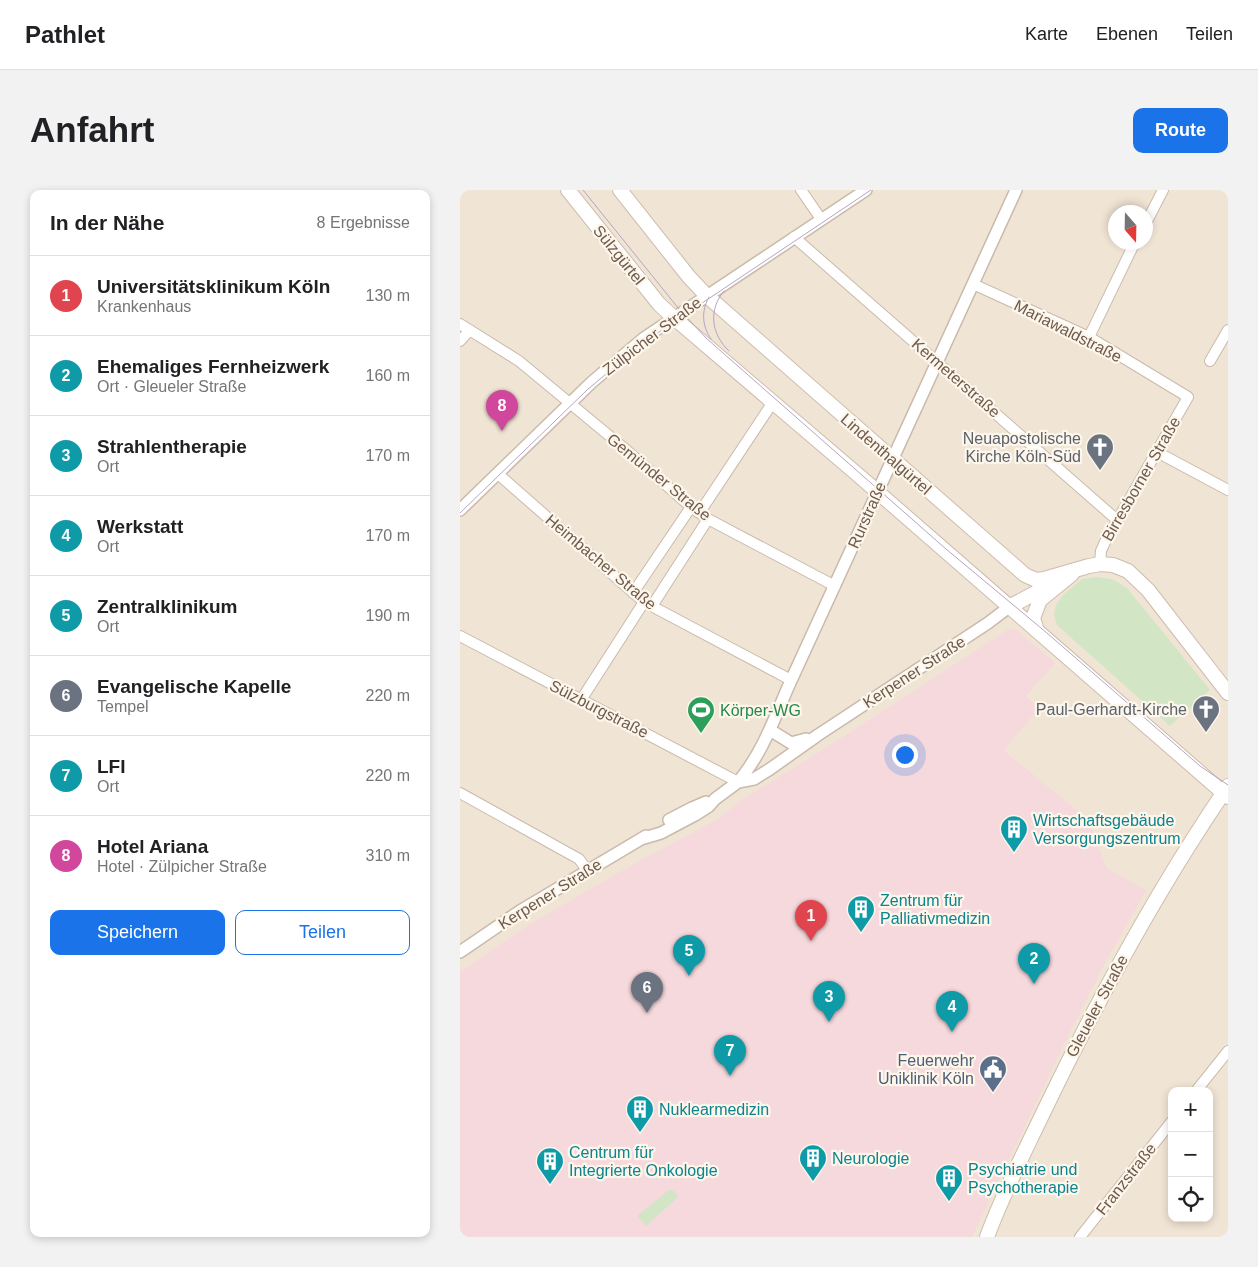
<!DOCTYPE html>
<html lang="de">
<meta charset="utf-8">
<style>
:root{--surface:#fff;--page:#f2f2f2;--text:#202124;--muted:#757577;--line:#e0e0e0;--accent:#1a73e8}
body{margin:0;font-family:Helvetica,sans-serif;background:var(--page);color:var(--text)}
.controls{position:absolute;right:15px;bottom:15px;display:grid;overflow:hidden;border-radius:10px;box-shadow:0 2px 8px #0003}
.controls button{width:45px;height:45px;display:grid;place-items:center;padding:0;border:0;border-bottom:1px solid var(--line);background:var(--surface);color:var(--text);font:25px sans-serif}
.compass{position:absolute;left:648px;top:15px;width:45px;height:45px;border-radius:50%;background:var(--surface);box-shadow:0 2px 8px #0003;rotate:160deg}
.you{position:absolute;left:444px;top:564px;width:18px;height:18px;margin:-12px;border:4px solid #fff;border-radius:50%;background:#1a73e8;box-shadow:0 0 0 8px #1a73e833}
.badge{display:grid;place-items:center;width:32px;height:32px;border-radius:50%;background:var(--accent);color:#fff;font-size:16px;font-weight:700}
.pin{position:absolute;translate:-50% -41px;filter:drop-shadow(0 1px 2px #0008)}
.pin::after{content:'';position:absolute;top:26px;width:18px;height:15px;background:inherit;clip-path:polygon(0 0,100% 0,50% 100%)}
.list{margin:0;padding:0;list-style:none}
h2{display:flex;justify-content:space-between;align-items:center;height:65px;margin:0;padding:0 20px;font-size:21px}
h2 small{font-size:16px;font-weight:400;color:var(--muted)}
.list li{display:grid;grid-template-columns:32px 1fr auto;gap:15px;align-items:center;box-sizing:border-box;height:80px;padding:0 20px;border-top:1px solid var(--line)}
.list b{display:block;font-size:19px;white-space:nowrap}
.list p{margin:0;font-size:16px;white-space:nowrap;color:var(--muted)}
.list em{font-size:16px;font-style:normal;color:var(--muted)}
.actions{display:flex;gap:10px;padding:15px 20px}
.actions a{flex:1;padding:11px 0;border:1px solid var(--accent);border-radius:10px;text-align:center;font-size:18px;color:var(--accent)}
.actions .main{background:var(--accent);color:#fff}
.icon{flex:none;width:28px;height:28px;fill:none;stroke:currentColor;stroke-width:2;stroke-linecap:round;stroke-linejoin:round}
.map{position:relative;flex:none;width:768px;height:1047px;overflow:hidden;border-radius:10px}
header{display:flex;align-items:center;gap:30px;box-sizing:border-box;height:70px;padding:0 25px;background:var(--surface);border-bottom:1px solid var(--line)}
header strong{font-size:24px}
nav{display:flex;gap:28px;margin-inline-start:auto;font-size:18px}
.intro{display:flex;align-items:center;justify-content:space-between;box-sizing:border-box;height:120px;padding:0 30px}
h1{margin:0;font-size:35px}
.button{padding:12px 22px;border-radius:10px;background:var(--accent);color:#fff;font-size:18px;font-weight:700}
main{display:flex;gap:30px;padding:0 30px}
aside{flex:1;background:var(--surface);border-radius:10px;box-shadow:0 2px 8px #0003}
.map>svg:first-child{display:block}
.residential{fill:#f0e4d4;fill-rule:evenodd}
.medical{fill:#f6d9dc}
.green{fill:#d2e5c5}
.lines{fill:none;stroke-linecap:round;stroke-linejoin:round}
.minor-casing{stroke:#c9baac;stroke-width:12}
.tertiary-casing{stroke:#c9baac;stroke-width:14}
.secondary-casing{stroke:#cebcad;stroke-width:16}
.minor{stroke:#fff;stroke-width:10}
.tertiary{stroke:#fff;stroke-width:11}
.secondary{stroke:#fff;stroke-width:14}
.tram{stroke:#b5a5c1;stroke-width:1}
.labels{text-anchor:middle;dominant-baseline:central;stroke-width:4.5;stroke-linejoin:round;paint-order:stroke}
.street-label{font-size:16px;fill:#6f5a4d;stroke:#fdf6eb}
.worship-label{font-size:16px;fill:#5b616d;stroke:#fdf6eb;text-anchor:end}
.leisure-label{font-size:16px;fill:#27864d;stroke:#fdf6eb;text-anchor:start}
.culture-label{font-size:16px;fill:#0d838f;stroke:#fdf6eb;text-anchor:start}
.service-label{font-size:16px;fill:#4e5e75;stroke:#fdf6eb;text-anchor:end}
</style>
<header>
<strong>Pathlet</strong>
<nav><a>Karte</a><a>Ebenen</a><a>Teilen</a></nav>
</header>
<div class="intro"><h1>Anfahrt</h1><a class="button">Route</a></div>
<main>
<aside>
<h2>In der Nähe<small>8 Ergebnisse</small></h2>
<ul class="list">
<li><span class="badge" style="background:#e0444e">1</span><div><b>Universitätsklinikum Köln</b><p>Krankenhaus</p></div><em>130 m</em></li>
<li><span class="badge" style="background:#0f9aa8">2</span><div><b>Ehemaliges Fernheizwerk</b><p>Ort · Gleueler Straße</p></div><em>160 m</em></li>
<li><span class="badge" style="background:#0f9aa8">3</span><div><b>Strahlentherapie</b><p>Ort</p></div><em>170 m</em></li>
<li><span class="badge" style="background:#0f9aa8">4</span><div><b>Werkstatt</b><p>Ort</p></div><em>170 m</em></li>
<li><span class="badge" style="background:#0f9aa8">5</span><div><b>Zentralklinikum</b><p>Ort</p></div><em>190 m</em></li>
<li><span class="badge" style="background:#6b7280">6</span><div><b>Evangelische Kapelle</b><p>Tempel</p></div><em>220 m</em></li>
<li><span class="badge" style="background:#0f9aa8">7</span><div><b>LFI</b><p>Ort</p></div><em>220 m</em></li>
<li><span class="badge" style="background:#d1479c">8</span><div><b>Hotel Ariana</b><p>Hotel · Zülpicher Straße</p></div><em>310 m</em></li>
</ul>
<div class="actions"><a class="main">Speichern</a><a>Teilen</a></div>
</aside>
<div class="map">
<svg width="768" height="1047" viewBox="0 0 768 1047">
<rect width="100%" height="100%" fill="#f9f2e5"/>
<!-- residential -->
<path class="residential" d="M 0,0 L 768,0 L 768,1047 L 0,1047 ZM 656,22 L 686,22 L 686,52 L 656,52 ZM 712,901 L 749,901 L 749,1028 L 712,1028 Z"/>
<!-- medical -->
<path class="medical" d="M 549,439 L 556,439 L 595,473 L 566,506 L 579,519 L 556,545 L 544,561 L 628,629 L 647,679 L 661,686 L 686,701 L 647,769 L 604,854 L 512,1047 L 0,1047 L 0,782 L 70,734 L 163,680 L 258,629 L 281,610 L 361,561 Z"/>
<!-- green -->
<path class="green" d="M 637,387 L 652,389 L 667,398 L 750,500 L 710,536 L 597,435 L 594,425 L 596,415 L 603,405 L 622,389 Z
M 209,1000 L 214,1001 L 218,1007 L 186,1036 L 177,1026 Z"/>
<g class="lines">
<!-- minor casing -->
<g class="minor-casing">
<path id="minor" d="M 341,0 L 361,29
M 686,33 L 703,0
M 334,47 L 657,330
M 513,94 L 629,147 L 728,207 L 645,352 L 641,361 L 640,374
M 0,134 L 59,171 L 164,258 L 231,317 L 248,329 L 375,396
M 629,147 L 675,52
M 0,151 L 10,140
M 750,171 L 768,140
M 697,262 L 768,300
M 38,284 L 184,412 L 331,490
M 240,322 L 313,212
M 173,403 L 231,317
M 192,416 L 248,329
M 0,446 L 278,592
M 121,510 L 184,412
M 0,603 L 119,669 L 127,680
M 736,901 L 768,861
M 620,1047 L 712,931"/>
</g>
<!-- tertiary casing -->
<g class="tertiary-casing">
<path id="tertiary" d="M 0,320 L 132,192 L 184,148 L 406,0
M 310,540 L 331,553 L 346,549
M 278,592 C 302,564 314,529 329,495 L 556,0
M 209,630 L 232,618 L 246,612
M 181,649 L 201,643 L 235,625 L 249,616 L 255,609 L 278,592 L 294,589 L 310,579 L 358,545 L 528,433 L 549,417
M 0,762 L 60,721 L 186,646"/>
</g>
<!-- secondary casing -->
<g class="secondary-casing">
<path id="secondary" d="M 108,0 L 199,114 L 213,127 L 397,284 L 768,607
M 160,0 L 229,87 L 246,105 L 565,385 L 576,390 L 584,389 L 629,376 L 640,374 L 653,375 L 668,381 L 688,400 L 768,503
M 549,417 L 588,396
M 577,441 L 573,428 L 580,410 L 612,384
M 527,1047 C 543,1003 565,961 585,919 C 639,807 698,698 768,596"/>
</g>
<!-- minor -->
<use href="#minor" class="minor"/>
<!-- tertiary -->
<use href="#tertiary" class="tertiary"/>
<!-- secondary -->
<use href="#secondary" class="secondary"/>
<!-- tram -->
<path class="tram" d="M 123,0 L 219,119 L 246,148 L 486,359 L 587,443 L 740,576 L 768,595
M 264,101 C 248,120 251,144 269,161
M 249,107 C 241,121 242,136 251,149
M 0,323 L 127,200 L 184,152 L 411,0"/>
</g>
<!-- icons -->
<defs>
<g id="church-pin" transform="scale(1.4375)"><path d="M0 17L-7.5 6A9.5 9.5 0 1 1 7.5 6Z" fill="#6b7280" stroke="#fdf6eb"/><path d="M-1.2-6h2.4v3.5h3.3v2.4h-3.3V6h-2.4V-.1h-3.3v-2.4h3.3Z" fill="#fff"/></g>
<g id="stadium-pin" transform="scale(1.4375)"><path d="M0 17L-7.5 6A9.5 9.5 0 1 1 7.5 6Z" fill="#2e9e5b" stroke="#fdf6eb"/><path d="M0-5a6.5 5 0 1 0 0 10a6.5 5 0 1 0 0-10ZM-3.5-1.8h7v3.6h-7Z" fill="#fff"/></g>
<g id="building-pin" transform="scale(1.4375)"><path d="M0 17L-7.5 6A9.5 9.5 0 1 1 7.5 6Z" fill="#0f9aa8" stroke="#fdf6eb"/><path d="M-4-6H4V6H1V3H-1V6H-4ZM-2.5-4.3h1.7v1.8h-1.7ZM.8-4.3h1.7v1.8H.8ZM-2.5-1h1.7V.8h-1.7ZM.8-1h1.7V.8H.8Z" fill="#fff"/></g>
<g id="civic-pin" transform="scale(1.4375)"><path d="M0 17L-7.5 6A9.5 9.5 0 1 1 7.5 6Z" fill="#5c6f8a" stroke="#fdf6eb"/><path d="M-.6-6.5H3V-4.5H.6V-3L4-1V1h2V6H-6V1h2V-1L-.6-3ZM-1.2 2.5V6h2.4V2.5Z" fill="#fff"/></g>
</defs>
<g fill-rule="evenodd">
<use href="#church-pin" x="640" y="257"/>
<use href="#church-pin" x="746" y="519"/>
<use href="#stadium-pin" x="241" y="520"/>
<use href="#building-pin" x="554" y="639"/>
<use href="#building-pin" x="401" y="719"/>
<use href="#civic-pin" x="533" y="879"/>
<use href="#building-pin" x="180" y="919"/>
<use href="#building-pin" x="353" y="968"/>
<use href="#building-pin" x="90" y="971"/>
<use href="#building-pin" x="489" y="988"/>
</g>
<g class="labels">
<!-- street labels -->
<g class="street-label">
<text transform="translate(159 65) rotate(51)">Sülzgürtel</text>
<text transform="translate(608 141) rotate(27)">Mariawaldstraße</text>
<text transform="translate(192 146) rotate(-37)">Zülpicher Straße</text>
<text transform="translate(496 188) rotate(41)">Kermeterstraße</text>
<text transform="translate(426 264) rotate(41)">Lindenthalgürtel</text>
<text transform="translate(199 287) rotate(39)">Gemünder Straße</text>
<text transform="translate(681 289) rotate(-60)">Birresborner Straße</text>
<text transform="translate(407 325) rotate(-66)">Rurstraße</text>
<text transform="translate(141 372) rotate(40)">Heimbacher Straße</text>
<text transform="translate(454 482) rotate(-33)">Kerpener Straße</text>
<text transform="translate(139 519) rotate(27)">Sülzburgstraße</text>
<text transform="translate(90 704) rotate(-32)">Kerpener Straße</text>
<text transform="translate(637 816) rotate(-62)">Gleueler Straße</text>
<text transform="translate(666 989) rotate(-52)">Franzstraße</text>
</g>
<!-- worship labels -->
<g class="worship-label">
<text x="621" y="248">Neuapostolische<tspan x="621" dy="18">Kirche Köln-Süd</tspan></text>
<text x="727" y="519">Paul-Gerhardt-Kirche</text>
</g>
<!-- leisure labels -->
<g class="leisure-label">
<text x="260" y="520">Körper-WG</text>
</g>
<!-- culture labels -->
<g class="culture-label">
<text x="573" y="630">Wirtschaftsgebäude<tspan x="573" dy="18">Versorgungszentrum</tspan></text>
<text x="420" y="710">Zentrum für<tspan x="420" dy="18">Palliativmedizin</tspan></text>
<text x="199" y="919">Nuklearmedizin</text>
<text x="109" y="962">Centrum für<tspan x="109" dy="18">Integrierte Onkologie</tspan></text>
<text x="372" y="968">Neurologie</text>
<text x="508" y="979">Psychiatrie und<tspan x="508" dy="18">Psychotherapie</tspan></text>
</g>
<!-- service labels -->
<g class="service-label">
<text x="514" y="870">Feuerwehr<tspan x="514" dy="18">Uniklinik Köln</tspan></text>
</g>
</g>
</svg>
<div class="controls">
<button>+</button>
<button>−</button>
<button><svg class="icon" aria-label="locate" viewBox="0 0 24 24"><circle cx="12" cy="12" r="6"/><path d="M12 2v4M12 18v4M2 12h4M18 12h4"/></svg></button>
</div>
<svg class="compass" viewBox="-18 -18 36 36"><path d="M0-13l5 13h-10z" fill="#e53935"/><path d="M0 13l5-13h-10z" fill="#757577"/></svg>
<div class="you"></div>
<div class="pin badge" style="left:351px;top:751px;background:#e0444e">1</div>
<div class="pin badge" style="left:574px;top:794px;background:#0f9aa8">2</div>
<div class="pin badge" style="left:369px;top:832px;background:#0f9aa8">3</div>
<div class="pin badge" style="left:492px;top:842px;background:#0f9aa8">4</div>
<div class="pin badge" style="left:229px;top:786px;background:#0f9aa8">5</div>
<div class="pin badge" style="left:187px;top:823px;background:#6b7280">6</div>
<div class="pin badge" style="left:270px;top:886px;background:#0f9aa8">7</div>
<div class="pin badge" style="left:42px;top:241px;background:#d1479c">8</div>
</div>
</main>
